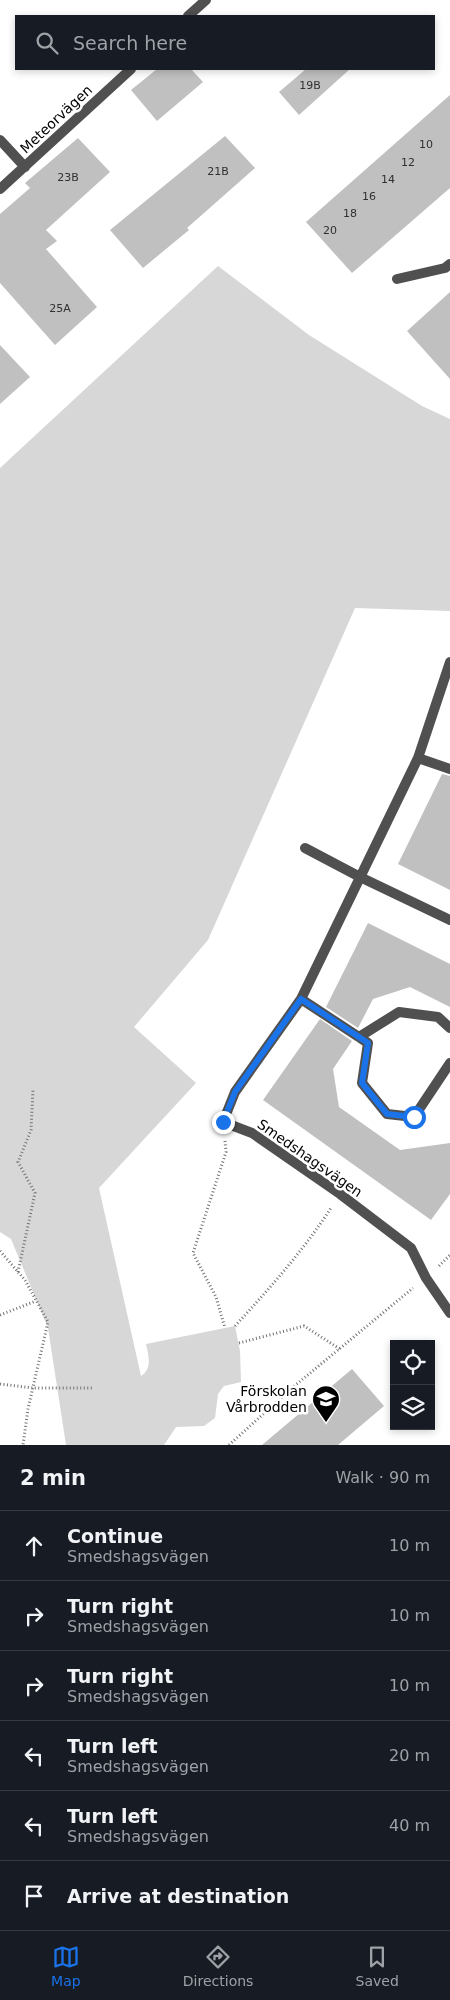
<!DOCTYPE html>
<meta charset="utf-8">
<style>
:root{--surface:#171b24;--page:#242831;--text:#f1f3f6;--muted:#9ea1a6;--line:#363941;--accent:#1a73e8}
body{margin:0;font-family:"DejaVu Sans",sans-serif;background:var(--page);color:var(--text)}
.controls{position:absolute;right:15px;bottom:15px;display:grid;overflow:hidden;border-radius:0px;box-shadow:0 2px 8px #0003}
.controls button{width:45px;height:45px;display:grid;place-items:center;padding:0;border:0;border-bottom:1px solid var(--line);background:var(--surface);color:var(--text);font:25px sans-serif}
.stop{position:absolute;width:15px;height:15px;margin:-11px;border:4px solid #1a73e8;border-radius:50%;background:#fff}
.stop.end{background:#1a73e8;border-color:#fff;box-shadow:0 1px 5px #0008}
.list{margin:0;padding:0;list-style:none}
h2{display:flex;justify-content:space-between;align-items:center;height:65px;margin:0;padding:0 20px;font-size:21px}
h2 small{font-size:16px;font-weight:400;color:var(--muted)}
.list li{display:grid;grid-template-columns:32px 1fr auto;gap:15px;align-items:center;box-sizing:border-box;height:70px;padding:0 20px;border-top:1px solid var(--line)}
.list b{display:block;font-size:19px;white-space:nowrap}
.list p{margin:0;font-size:16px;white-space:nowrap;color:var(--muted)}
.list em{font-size:16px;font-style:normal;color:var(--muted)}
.icon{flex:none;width:28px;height:28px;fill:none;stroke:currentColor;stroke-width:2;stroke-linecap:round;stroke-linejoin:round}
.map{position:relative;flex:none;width:450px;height:1445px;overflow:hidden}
.search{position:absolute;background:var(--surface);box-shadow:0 2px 8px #0003;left:15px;right:15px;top:15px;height:55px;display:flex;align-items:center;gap:12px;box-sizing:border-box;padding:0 18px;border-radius:0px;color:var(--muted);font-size:19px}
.sheet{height:485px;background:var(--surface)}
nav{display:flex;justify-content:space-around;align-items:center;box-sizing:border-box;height:70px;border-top:1px solid var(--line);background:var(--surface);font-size:14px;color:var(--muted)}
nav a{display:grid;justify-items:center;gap:2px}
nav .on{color:var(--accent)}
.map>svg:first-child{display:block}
.green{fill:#d7d7d7}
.building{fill:#c0c0c0}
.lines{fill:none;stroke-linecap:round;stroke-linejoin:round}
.path{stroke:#727272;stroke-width:3;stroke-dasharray:1 2.5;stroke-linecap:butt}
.lane{stroke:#505050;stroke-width:10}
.street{stroke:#505050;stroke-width:10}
.route{stroke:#1a73e8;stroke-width:6}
.labels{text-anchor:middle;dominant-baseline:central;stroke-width:5;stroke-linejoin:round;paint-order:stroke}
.number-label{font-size:11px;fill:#303030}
.street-label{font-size:14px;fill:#000;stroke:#fff}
.poi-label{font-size:14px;fill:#000;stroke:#fff;text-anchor:end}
</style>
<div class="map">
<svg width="450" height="1445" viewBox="0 0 450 1445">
<rect width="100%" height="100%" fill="#fff"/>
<!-- green -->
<path class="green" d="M 218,266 L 309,335 L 422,406 L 450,419 L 450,611 L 355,608 L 208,940 L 134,1027 L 196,1083 L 99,1188 L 141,1376 C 152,1369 149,1357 146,1344 L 235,1326 L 240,1351 L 241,1382 L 224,1386 L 218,1394 L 215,1418 L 204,1426 L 176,1427 L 164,1445 L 66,1445 L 48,1328 L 11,1239 L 0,1232 L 0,468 Z"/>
<!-- building -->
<path class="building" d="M 157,69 L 191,69 L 203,82 L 157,121 L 131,90 Z
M 306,69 L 350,69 L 299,115 L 279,92 Z
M 450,95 L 450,188 L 352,273 L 306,222 Z
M 225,136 L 255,168 L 187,228 L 189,230 L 143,268 L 110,230 Z
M 78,138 L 110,172 L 46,230 L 57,241 L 46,249 L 97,307 L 55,345 L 0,283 L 0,214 L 30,188 L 25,183 Z
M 450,292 L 450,379 L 407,331 Z
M 0,345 L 30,377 L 0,404 Z
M 442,774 L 450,776 L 450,890 L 398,864 Z
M 368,923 L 450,964 L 450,1007 L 410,987 L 373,999 L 358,1028 L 326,1007 Z
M 320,1019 L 352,1041 L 333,1069 L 339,1107 L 400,1150 L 450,1143 L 450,1194 L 431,1220 L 263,1100 Z
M 352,1369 L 384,1406 L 338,1445 L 262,1445 Z"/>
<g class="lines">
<!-- path -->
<path class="path" d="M 225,1141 L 226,1152 L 193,1253 L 216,1297 L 225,1328
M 0,1251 L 25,1280 L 48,1322 L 28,1409 L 23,1445
M 439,1266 L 450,1255
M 18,1272 L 35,1193 L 18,1162 L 31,1130 L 33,1090
M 0,1315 L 36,1301
M 235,1326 C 270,1288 303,1251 331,1208
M 239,1343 L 304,1326 L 340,1349
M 0,1384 L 33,1388 L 94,1388
M 229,1445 L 292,1388 L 413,1288"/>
<!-- lane -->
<path class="lane" d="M 305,848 L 360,877 L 450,920"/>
<!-- street -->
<path class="street" d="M 188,16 L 206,0
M 0,140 L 25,167
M 0,189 L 131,69
M 397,279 L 445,268 L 450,264
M 450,662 L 418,758 L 301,999 L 235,1092 L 223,1122 L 252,1133 L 340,1194 L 411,1248 L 426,1278 L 450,1313
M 418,758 L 450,769
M 301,999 L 368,1043 L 362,1083 L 387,1114 L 414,1117 L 450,1063
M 359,1037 L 399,1012 L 438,1017 L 450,1028"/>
</g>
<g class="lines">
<!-- route -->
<path class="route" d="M 223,1122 L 235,1092 L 301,999 L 368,1043 L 362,1083 L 387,1114 L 414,1117"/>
</g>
<!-- icons -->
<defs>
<g id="school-pin" transform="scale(1.4375)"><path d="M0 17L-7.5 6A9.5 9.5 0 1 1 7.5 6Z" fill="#000" stroke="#fff"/><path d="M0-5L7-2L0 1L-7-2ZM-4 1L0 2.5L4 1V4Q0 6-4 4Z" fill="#fff"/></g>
</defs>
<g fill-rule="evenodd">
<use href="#school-pin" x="326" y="1399"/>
</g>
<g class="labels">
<!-- number labels -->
<g class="number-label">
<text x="310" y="85">19B</text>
<text x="426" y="144">10</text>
<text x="408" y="162">12</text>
<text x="218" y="171">21B</text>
<text x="68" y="177">23B</text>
<text x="388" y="179">14</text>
<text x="369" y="196">16</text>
<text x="350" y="213">18</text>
<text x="330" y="230">20</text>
<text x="60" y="308">25A</text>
</g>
<!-- street labels -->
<g class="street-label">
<text transform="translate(56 119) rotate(-43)">Meteorvägen</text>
<text transform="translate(310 1158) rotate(35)">Smedshagsvägen</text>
</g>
<!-- poi labels -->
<g class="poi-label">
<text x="307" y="1391">Förskolan<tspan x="307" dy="16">Vårbrodden</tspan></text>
</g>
</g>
</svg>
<div class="controls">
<button><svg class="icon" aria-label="locate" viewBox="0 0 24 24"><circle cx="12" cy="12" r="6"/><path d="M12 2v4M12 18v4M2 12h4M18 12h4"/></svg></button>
<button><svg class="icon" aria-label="layers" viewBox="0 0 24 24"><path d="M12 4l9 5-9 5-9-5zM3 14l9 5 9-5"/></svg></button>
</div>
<div class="stop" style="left:414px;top:1117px"></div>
<div class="stop end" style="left:223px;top:1122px"></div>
<div class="search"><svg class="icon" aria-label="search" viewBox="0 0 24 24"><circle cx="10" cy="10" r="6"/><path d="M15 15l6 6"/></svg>Search here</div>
</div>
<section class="sheet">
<h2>2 min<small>Walk · 90 m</small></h2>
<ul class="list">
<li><svg class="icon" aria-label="ahead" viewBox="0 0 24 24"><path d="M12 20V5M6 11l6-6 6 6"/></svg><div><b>Continue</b><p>Smedshagsvägen</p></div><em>10 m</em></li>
<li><svg class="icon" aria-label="right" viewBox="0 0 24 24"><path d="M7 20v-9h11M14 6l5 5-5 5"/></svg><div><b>Turn right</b><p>Smedshagsvägen</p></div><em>10 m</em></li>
<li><svg class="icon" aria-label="right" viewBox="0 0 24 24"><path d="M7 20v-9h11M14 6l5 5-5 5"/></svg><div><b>Turn right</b><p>Smedshagsvägen</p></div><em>10 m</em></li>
<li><svg class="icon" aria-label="left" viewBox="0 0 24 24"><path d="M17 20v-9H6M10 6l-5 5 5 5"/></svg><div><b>Turn left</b><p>Smedshagsvägen</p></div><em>20 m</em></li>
<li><svg class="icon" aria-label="left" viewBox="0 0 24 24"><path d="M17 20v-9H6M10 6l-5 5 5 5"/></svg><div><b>Turn left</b><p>Smedshagsvägen</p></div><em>40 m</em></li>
<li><svg class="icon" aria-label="arrive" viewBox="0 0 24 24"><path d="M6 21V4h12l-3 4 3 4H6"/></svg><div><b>Arrive at destination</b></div></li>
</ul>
</section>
<nav>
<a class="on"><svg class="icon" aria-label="map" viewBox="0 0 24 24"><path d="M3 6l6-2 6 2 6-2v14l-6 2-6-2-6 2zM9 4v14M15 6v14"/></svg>Map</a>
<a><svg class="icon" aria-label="directions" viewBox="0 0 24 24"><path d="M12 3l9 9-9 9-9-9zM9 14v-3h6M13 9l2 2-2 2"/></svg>Directions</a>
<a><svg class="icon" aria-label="saved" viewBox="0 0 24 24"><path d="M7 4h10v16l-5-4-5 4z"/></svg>Saved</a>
</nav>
